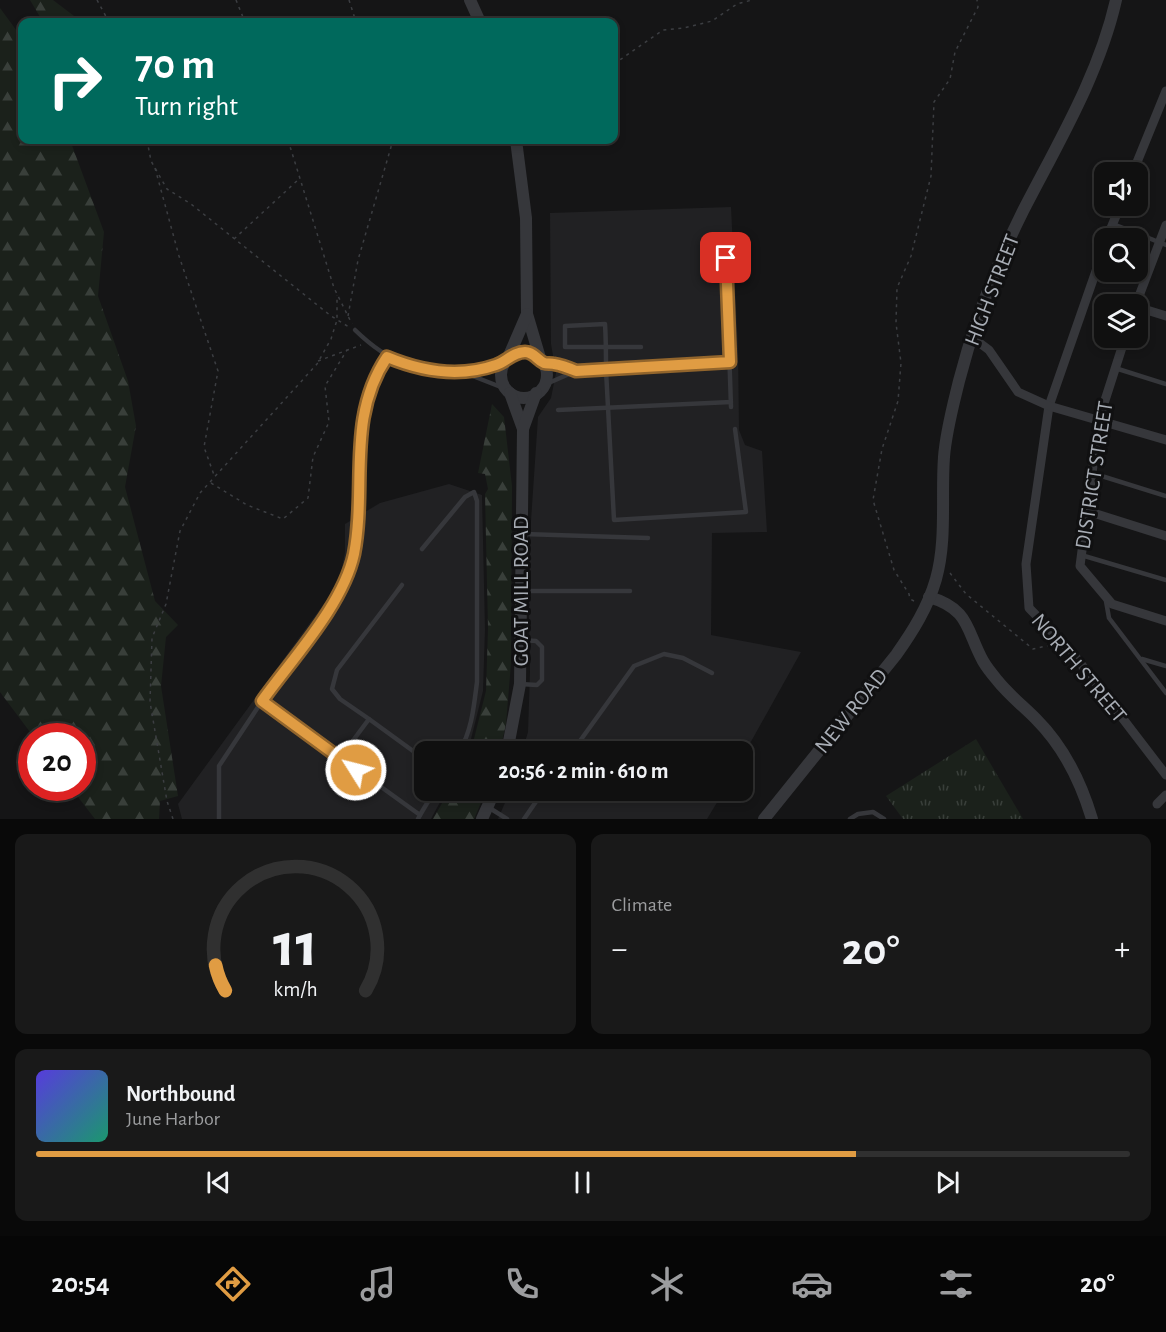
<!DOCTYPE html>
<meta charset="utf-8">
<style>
:root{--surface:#101010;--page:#191919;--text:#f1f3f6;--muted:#9c9d9f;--line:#303030;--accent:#e09c43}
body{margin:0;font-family:"Alegreya Sans",sans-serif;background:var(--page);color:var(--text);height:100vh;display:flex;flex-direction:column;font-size:22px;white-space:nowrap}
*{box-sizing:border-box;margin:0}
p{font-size:20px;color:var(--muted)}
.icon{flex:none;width:33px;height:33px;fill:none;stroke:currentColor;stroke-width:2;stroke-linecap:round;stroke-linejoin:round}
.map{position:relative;height:819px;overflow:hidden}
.sheet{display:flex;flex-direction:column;gap:15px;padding:15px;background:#090909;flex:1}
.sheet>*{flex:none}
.guide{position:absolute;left:18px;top:18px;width:600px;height:126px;border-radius:12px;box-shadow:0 3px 9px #0003,0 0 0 2px var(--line);background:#00695c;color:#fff;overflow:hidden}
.controls{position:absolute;left:1094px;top:162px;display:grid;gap:12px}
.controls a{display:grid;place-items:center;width:54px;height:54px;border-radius:12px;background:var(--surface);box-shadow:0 3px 9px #0003,0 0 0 2px var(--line);font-size:30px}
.speed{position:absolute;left:18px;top:723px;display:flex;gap:12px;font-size:30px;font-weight:700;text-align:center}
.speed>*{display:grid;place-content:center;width:78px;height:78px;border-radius:50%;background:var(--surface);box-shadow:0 3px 9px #0003,0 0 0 2px var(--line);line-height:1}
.speed .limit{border:9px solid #d22;background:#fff;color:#111}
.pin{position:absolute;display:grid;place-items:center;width:51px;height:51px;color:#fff;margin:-26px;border-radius:12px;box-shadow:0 3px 9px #0006}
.me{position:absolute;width:66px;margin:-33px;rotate:306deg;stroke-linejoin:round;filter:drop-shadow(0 0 4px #0008)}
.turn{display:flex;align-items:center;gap:21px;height:126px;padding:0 18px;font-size:27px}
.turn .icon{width:78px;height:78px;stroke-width:2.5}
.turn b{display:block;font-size:42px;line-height:51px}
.big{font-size:45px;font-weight:700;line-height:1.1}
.sheet .tile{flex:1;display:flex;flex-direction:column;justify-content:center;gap:9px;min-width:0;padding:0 21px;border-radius:12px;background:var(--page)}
.sheet .dial{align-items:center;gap:0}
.dial svg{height:156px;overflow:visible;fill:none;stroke:var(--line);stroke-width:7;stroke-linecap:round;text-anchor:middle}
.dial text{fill:var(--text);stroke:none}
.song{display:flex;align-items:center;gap:18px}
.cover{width:72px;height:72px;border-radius:9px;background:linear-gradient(135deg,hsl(250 70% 55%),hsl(160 70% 35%))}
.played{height:6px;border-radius:3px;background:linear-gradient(90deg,var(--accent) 75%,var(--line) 75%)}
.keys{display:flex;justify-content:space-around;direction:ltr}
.heat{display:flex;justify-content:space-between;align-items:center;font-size:33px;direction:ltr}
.sheet .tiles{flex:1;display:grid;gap:15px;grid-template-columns:1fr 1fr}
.tile:last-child{grid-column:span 2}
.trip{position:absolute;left:414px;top:741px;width:339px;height:60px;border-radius:12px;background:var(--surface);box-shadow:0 3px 9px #0003,0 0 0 2px var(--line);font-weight:700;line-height:60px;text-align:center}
.menu{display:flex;height:96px;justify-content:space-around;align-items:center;background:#060606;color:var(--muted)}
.menu .icon{width:42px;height:42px}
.menu .active{color:var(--accent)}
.menu b{font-size:27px;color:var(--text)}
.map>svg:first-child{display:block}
</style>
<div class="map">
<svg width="1166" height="819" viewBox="0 0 1166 819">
<defs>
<pattern id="forest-firs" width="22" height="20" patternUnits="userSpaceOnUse" patternTransform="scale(1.5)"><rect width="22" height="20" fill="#1b211b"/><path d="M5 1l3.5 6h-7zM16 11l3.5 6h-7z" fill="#393f3a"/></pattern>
<pattern id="park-tufts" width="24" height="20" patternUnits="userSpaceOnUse" patternTransform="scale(1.5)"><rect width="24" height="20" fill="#1b211b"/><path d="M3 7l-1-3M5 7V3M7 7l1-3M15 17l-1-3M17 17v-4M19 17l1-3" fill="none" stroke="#393f3a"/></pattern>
</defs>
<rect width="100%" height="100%" fill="#151516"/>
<!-- built -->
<g fill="#212123">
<polygon points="731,207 738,348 739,430 745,445 762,451 767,532 712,533 711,635 801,652 743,756 742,752 522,752 528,732 530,672 528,565 538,417 551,398 556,373 551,344 550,213"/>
<polygon points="449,484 482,495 485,629 483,691 468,751 424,752 424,790 446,791 431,819 182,819 178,804 339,583 345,552 345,524 380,503"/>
<polygon points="510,791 724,791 707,819 498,819"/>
</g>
<!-- forest -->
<g fill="url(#forest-firs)">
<polygon points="30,0 53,0 82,22 43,22"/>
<polygon points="0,8 22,38 22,140 70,140 104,232 98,296 128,381 136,426 125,487 155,601 178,625 166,637 161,686 178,796 160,801 159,819 95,819 71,788 82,788 82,736 33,736 0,692"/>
<polygon points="492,404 504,417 512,486 511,663 506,724 500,751 471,751 486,691 488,628 485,494 488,489 485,474 478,473"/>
<polygon points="449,791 486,791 474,819 433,819"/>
</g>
<!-- park -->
<polygon fill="url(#park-tufts)" points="976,739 1023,819 903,819 886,796"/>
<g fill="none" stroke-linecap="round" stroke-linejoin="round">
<!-- path -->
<g stroke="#3c3e42" stroke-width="1.5" stroke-dasharray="3 4.5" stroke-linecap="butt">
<polyline points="97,0 109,22"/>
<polyline points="236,0 245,22"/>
<polyline points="349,0 356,22"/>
<polyline points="614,64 663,30 684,28 712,21 737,4 752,0"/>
<polyline points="147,140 151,161 167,189 191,204 331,316 349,327"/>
<polyline points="288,140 334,288 352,324"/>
<polyline points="155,168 179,256 218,371 204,447 214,475"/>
<polyline points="234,239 299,179"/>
<polyline points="348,316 358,260 391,147 392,140"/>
<polyline points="318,361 361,345"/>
<polyline points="211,483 247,505 283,519 308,498 313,457 329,422 325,386 347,350"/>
<polyline points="950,573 966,594 1033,649 1050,645"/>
<polyline points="914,601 910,599 909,594 894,570 873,500 882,449 898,401 901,363 896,323 897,288 911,256 931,176 934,102 950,79 955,52 978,7 977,0"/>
<polyline points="173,819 167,801 150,702 152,638 166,604 180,531 200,493 317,364 331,339 337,320 337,295"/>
</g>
<!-- service -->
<g stroke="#36373b" stroke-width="4.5">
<polyline points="1113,224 1166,245"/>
<polyline points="726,258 731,407"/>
<path d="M355,330C391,365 416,371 465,373"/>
<path d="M641,347H565V326L605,324C606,339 606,354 606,370L614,520L746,512L735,429"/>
<path d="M387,357C346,419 367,486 354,554C344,603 292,661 262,701L420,815L418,819"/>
<polyline points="505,362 465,373 506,389"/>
<polyline points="543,363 555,364 576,371 544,385"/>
<polyline points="1115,368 1166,384"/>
<polyline points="576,371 730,362"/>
<polyline points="558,410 731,402"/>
<polyline points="1092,473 1166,496"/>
<polyline points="524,534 648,538"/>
<path d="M422,549L465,497L474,492L477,501V682C474,705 472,731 459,752"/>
<polyline points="1081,555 1166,580"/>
<polyline points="523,591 630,591"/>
<polyline points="1106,601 1109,618 1166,693"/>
<polyline points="1142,659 1166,666"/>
<polyline points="520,684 537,685 542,680 542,647 536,641 521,640"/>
<polyline points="369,719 340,699 332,689 337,670 402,585"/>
<polyline points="572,752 634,666 664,654 683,658 712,673"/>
<polyline points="340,758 369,719 424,759"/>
<polyline points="488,807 507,819"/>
<polyline points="420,815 435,790"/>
<polyline points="219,819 219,766 262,701"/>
<polyline points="524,819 544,790"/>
<polyline points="850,819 858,814 873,812 884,819"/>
</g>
<!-- minor -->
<g stroke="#36373b" stroke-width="9">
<polyline points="1133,172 1166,91"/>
<polyline points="1107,238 1120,206"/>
<polyline points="1104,248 1049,406 1026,564 1029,608 1071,651 1166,775"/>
<polyline points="1136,304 1166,225"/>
<polyline points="1137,307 1166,316"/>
<polyline points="1125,338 1099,419 1080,566 1112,604 1166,621"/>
<polyline points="971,340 981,344 989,350 1018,392 1049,406 1166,440"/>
<polyline points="1087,511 1166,536"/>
<polyline points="1157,804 1166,795"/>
</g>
<!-- tertiary -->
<g stroke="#36373b" stroke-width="12">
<polyline points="470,0 480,22"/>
<polyline points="516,140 526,218 527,314 540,358"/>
<circle cx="524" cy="375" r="23"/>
<polyline points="508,358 527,314"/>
<polyline points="510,393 523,429"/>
<path d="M929,597C970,609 966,630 983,661C987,668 992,674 997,680C1008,694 1023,706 1036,719C1064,747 1081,782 1092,819"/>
<polyline points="507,752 520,684 523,429 536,393"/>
<polyline points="482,819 495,790"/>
<path d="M764,819L896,655C913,631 928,607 936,579C947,540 941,497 944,457C946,431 953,406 959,381C974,323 996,265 1023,211C1058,143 1099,75 1116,0"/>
</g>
</g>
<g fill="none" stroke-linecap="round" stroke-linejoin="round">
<defs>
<path id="route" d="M356,770L262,701C292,659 343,605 354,554C367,487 346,418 387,357C423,372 459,378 496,365C506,362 513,352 525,352C534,352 537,360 544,363C547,364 551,363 554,364C561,365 569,368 576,371L730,362L726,258"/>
</defs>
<!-- route casing -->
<use href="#route" stroke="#92652c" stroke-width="15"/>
<!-- route -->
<use href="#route" stroke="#e09c43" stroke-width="10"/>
</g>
<g text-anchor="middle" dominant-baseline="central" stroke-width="6" stroke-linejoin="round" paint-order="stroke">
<!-- street labels -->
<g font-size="22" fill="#a8adb5" stroke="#101011">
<text transform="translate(992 290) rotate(-69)">HIGH STREET</text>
<text transform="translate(1094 475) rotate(-81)">DISTRICT STREET</text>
<text transform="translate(521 591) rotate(-90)">GOAT MILL ROAD</text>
<text transform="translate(1079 668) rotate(50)">NORTH STREET</text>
<text transform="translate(851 711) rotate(-51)">NEW ROAD</text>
</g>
</g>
</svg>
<div class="controls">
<a><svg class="icon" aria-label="sound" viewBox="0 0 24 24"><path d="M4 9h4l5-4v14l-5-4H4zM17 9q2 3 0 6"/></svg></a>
<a><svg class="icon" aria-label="search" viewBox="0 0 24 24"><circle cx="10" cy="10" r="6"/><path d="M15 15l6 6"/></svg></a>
<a><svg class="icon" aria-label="layers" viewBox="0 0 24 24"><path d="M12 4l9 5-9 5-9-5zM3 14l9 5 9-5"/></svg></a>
</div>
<div class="speed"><div class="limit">20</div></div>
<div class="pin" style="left:726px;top:258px;background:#d93025"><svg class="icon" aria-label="arrive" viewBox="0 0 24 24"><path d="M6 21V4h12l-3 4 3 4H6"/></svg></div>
<svg class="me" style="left:356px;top:770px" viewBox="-20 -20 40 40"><circle r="17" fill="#e09c43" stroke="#fff" stroke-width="3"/><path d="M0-11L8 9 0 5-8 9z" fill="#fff"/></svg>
<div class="trip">20:56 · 2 min · 610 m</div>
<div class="guide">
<div class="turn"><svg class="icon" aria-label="right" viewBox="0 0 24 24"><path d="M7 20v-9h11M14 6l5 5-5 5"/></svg><div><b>70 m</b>Turn right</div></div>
</div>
</div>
<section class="sheet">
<div class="tiles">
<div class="tile dial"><svg viewBox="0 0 100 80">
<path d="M14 69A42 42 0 1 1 86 69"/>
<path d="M14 69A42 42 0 0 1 9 56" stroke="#e09c43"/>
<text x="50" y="56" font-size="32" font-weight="700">11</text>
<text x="50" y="72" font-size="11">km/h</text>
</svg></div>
<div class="tile"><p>Climate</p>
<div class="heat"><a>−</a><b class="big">20°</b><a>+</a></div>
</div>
<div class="tile">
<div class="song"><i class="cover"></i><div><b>Northbound</b><p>June Harbor</p></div></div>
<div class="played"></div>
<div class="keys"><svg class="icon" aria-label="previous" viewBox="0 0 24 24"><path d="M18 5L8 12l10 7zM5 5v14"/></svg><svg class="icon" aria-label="pause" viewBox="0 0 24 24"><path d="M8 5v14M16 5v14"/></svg><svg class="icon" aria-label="next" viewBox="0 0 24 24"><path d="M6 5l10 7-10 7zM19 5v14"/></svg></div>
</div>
</div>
</section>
<nav class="menu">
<b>20:54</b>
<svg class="icon active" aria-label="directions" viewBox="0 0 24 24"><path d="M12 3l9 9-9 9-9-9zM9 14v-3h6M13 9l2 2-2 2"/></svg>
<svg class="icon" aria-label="music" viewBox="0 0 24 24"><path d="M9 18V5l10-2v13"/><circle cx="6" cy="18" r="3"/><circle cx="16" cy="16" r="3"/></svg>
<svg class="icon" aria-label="phone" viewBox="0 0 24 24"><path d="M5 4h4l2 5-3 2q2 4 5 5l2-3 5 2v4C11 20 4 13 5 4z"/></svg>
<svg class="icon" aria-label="climate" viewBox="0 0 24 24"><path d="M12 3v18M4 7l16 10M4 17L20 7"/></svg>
<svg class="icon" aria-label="car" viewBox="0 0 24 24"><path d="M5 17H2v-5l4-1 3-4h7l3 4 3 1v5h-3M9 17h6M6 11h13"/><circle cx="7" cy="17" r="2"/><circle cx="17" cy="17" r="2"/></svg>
<svg class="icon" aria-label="filters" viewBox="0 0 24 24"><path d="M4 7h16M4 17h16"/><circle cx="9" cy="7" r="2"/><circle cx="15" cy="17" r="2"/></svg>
<b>20°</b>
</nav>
